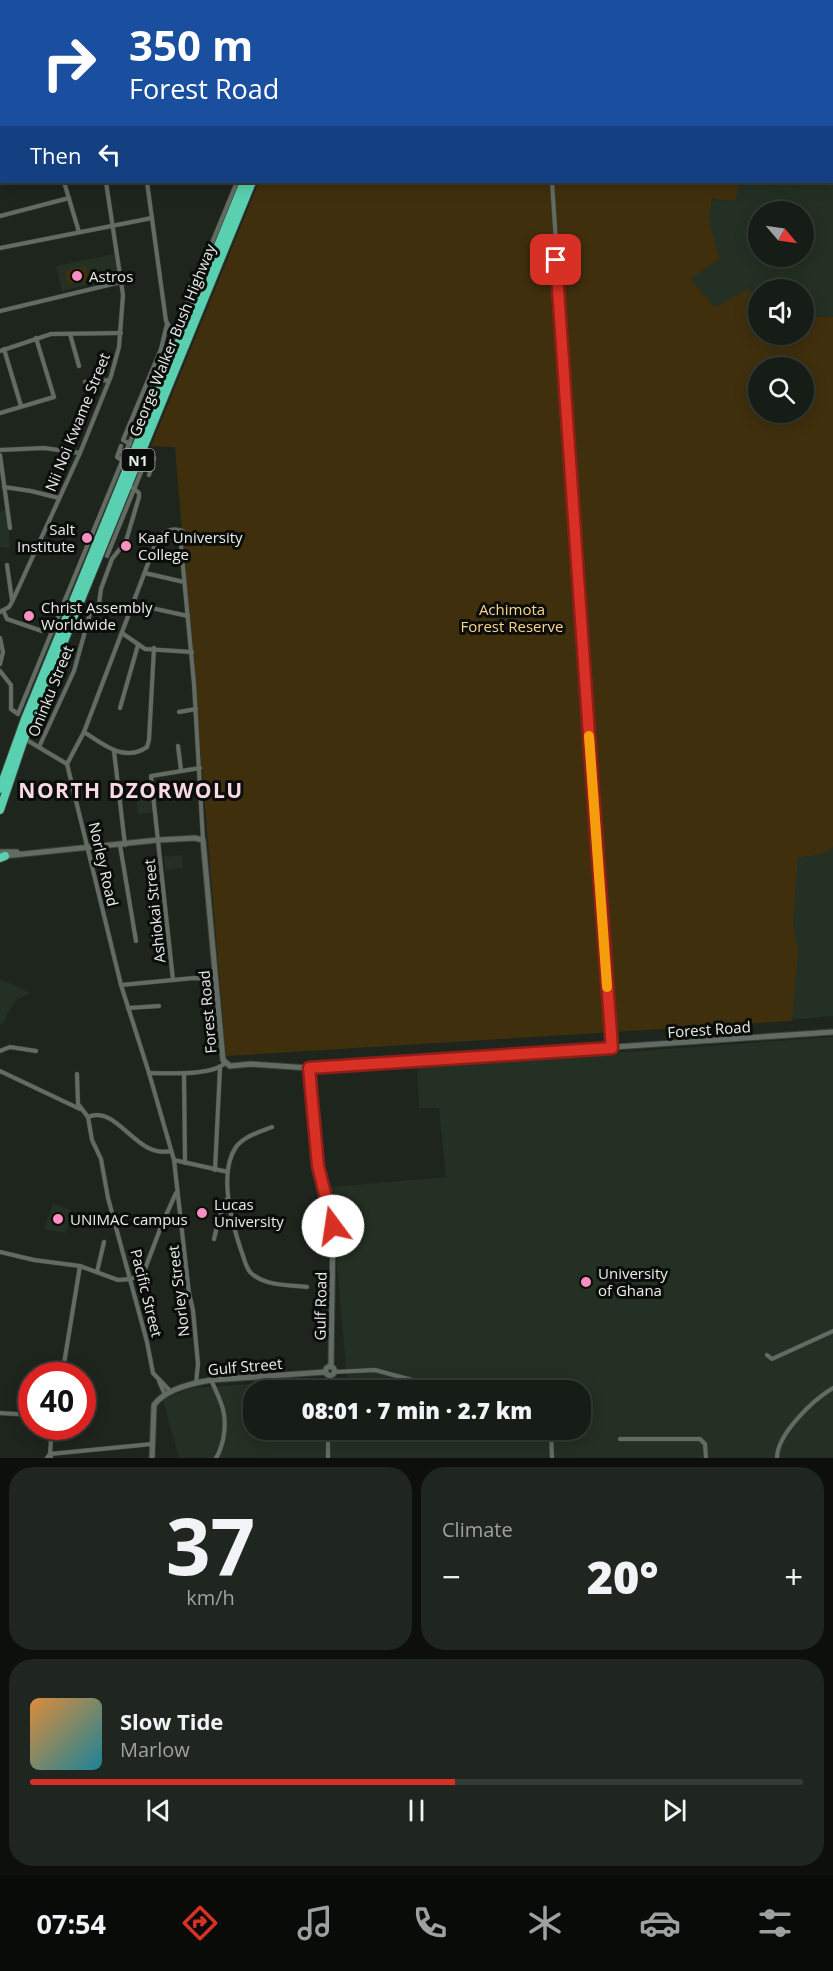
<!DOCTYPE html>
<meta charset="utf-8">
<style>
:root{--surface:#161c16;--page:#1f251f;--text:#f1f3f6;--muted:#9ea1a1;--line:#353a35;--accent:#d93025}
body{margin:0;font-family:"Open Sans",sans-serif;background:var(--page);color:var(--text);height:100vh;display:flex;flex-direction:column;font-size:22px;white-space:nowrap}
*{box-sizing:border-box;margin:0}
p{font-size:20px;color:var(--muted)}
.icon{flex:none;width:33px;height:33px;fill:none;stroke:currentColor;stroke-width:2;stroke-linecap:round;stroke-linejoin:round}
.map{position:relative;height:1458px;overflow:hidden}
.sheet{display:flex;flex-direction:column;gap:9px;padding:9px;background:#0c0f0c;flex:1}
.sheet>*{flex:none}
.hud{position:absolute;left:0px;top:0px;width:834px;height:183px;box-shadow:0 3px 15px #0003,0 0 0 2px var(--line);background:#1a4fa0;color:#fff;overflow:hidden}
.needle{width:39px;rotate:119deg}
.buttons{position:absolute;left:748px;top:201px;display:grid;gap:12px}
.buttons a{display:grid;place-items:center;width:66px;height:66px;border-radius:50%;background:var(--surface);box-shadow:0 3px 15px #0003,0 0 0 2px var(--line);font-size:30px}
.speed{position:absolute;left:18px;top:1362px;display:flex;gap:12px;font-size:30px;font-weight:700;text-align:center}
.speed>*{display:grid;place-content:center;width:78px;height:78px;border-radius:50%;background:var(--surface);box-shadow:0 3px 15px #0003,0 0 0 2px var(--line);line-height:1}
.speed .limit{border:9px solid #d22;background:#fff;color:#111}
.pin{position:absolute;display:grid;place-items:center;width:51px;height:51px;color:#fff;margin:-26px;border-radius:12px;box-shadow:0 3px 9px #0006}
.me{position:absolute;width:66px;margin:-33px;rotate:346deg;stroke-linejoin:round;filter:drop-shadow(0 0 4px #0008)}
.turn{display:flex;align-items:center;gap:21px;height:126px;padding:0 30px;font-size:27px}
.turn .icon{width:78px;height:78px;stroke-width:2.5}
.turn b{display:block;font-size:42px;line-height:51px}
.then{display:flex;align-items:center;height:57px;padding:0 30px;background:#0003;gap:12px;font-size:22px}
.big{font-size:45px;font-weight:800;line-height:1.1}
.sheet .card{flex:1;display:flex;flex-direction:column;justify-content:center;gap:9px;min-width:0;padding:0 21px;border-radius:24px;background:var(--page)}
.sheet .dial{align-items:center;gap:0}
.dial b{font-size:78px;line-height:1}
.song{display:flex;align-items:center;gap:18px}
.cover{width:72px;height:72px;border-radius:9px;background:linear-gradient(135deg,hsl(30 70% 55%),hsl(190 70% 35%))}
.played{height:6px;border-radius:3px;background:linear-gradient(90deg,var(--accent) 55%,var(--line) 55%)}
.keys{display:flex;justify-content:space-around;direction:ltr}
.heat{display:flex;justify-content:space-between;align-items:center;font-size:33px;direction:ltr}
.sheet .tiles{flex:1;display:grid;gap:9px;grid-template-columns:1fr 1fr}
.card:last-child{grid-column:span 2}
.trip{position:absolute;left:243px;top:1380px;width:348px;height:60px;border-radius:24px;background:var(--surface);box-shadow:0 3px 15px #0003,0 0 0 2px var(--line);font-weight:800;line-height:60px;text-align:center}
.dock{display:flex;height:96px;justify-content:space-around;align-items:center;background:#090b09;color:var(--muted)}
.dock .icon{width:42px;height:42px}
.dock .on{color:var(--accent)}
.dock b{font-size:27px;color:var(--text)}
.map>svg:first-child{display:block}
</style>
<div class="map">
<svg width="833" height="1458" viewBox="0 0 833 1458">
<rect width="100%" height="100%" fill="#1e251d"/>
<!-- built -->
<g fill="#243023" fill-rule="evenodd">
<path d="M804,0H833V394L804,368H759L660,290L723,182H832V2ZM759,212H804V256H759ZM759,290H804V334H759Z"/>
<polygon points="114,254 118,277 62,291 56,266"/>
<polygon points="5,510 9,532 10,548 0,547 0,512"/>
<polygon points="833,767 833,1016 731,1025"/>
<polygon points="151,797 152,813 138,814 136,799"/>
<polygon points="182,855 183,868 165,870 164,857"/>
<polygon points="0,979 31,993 16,1000 7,1015 3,1024 0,1023"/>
<path d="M833,1037V1458H179L163,1400L192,1388L347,1378L330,1187L446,1177L439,1108H419L417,1067ZM254,1390H580V1430H254Z"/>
<polygon points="53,1203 71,1210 66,1233 44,1229"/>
</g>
<!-- green -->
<g fill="#3f2f0d" fill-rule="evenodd">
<polygon points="343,0 802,0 804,1 343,2"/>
<path d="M259,182H739L736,201L712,198L709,218L719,259L690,279L715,307L748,289L759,299V334H804V317H833V847L825,853L798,858L793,923L798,953L792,1021L226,1056L175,447L151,446ZM759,368H804V412H759Z"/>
<polygon points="86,266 89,280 68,285 65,271"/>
</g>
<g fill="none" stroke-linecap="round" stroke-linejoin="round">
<defs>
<g id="street">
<polyline points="5,0 5,2"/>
<polyline points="121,0 121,2"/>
<polyline points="153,0 153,2"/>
<polyline points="540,0 540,2"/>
<polyline points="186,2 186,0"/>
<polyline points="240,2 241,0"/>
<polyline points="302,2 302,0"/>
<polyline points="0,48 2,48"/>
<polyline points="0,101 2,100"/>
<polyline points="0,136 2,136"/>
<polyline points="0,177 2,177"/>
<polyline points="64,182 79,232"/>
<polyline points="147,182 166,321 169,326 176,330"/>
<polyline points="552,182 592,782 612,1048"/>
<polyline points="0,216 69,198"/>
<polyline points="0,248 152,218"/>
<polyline points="0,311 121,282"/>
<polyline points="70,334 79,366"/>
<polyline points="4,349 21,406"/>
<polyline points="0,351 51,334 121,333"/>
<polyline points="85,382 109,380"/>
<polyline points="0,413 54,397 36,338"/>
<polyline points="130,444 123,440 161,349 167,324"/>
<polyline points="121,446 117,457 123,461"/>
<polyline points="0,450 44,448 80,453"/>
<polyline points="0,455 10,528"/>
<polyline points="4,487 31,491 59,498"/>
<polyline points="107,556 148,455 154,458 149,475"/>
<polyline points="7,565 12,600"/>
<polyline points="145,573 184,582"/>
<polyline points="133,604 188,616"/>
<polyline points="3,610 7,619 42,631"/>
<polyline points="0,612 9,607 12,602 80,453 111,376 119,347 123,295 106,182"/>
<polyline points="122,633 145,649 192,652"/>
<polyline points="0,638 3,652 0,664"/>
<polyline points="0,671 11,685 11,709 18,714 237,182"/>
<polyline points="120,708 138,645"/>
<polyline points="179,712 196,709"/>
<path d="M84,732C103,744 124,763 147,747L149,740L154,648"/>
<polyline points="25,739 67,764"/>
<polyline points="178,746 181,770"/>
<polyline points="39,747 74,671 91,610 99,604 101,589 112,559 126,541 139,497 139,493 133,488"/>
<polyline points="114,751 125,845"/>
<polyline points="120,845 136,941"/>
<polyline points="173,980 151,776 200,768"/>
<polyline points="121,985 194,978 216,979"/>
<polyline points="128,1008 159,1006"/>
<polyline points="0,1051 10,1047 36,1051"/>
<polyline points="0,1071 80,1109"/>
<path d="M149,1073C168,1073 212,1076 225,1063"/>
<polyline points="184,1073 185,1163"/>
<polyline points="77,1074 78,1104 88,1117 92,1140 101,1159 108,1198 147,1342 153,1373 171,1392"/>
<path d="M88,1117C118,1104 135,1159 171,1151"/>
<path d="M272,1127C260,1132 244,1136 236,1147C218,1173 232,1223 241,1250C244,1257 245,1266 250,1272C263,1286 290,1285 307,1287"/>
<polyline points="174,1160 228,1172"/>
<polyline points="215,1170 220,1068"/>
<polyline points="214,1239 219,1218 227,1199"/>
<polyline points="0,1252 34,1260 80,1266 118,1280 131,1279 140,1275 145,1269 162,1224 176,1193"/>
<polyline points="97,1272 104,1242"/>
<polyline points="767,1355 772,1359 833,1331"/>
<polyline points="334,1372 375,1370 423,1383 433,1390"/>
<polyline points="62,1376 80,1266"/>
<path d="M211,1380C222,1403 228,1415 223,1440C221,1447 220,1452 216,1458"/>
<polyline points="159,1381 165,1395"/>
<path d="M196,1383L198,1364L193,1310L189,1293L174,1160L149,1073L121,985L67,764L84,732L157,540C163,531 173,527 183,531L180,535L194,684L203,840"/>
<polyline points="329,1390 330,1376"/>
<polyline points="0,1413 32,1415"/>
<polyline points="551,1430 552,1458"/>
<polyline points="620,1439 700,1439 705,1444 706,1458"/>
<polyline points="47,1458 50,1454 52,1426"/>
<polyline points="51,1458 50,1454 152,1444"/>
<polyline points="328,1458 328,1430"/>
<path d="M777,1458C777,1434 813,1400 833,1388"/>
</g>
<g id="secondary">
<polyline points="0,852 17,852"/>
<polyline points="4,856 158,840 195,838 203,840 223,1060 230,1066 251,1064 309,1068 833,1032"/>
<polyline points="309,1068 318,1166 333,1226 331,1367"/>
<circle cx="330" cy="1371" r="4.5"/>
<path d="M152,1458L154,1405C165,1389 193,1383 211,1380L326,1372"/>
</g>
<g id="highway">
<polyline points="308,2 309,0"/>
<polyline points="317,2 318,0"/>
<polyline points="325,2 326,0"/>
<polyline points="333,2 334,0"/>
<polyline points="0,789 25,719 244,182"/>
<polyline points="0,810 24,739 252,182"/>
<polyline points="0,858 5,856"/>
</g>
</defs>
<!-- street casing -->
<use href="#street" stroke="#3a3f39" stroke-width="5"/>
<!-- secondary casing -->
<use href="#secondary" stroke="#3a3f39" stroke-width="7"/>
<!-- highway casing -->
<use href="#highway" stroke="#3a3f39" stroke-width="10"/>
<!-- street -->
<use href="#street" stroke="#636c62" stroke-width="4"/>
<!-- secondary -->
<use href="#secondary" stroke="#636c62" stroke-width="5"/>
<!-- highway -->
<use href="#highway" stroke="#59d1b0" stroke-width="8"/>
</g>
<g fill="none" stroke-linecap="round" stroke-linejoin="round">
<defs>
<polyline id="route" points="333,1226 318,1166 309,1068 612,1048 592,778 556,260"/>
</defs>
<!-- route casing -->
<use href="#route" stroke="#8d1f18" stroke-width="15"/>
<!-- route -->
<use href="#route" stroke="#d93025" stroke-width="10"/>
<!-- slow -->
<polyline stroke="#f59e0b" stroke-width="10" points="589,736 607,987"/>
</g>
<!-- markers -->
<g fill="#fd8ec1" stroke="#0a0d09" stroke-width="2">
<circle cx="77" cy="276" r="6"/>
<circle cx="87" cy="538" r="6"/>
<circle cx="126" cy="546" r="6"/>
<circle cx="29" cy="616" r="6"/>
<circle cx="202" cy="1213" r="6"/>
<circle cx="58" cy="1219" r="6"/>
<circle cx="586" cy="1282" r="6"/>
</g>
<g text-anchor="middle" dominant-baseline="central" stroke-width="6" stroke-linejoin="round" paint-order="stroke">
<!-- shield labels -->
<rect fill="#0a0d09" stroke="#a6aaa6" stroke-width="1.5" x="121.5" y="449" width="33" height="22" rx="4.5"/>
<g font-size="14" font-weight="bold" fill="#e9eee9">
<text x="138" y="460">N1</text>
</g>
<!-- poi labels -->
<g font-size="15" fill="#e9eee9" stroke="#0a0d09" text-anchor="start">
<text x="89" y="276">Astros</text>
<text x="75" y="529" text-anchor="end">Salt<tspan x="75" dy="17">Institute</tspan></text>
<text x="138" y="537">Kaaf University<tspan x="138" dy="17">College</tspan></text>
<text x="41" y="607">Christ Assembly<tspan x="41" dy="17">Worldwide</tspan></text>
<text x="214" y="1204">Lucas<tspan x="214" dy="17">University</tspan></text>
<text x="70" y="1219">UNIMAC campus</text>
<text x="598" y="1273">University<tspan x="598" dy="17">of Ghana</tspan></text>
</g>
<!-- street labels -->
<g font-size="15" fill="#e9eee9" stroke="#0a0d09">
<text transform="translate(172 340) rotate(-68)">George Walker Bush Highway</text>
<text transform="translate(77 422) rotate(-68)">Nii Noi Kwame Street</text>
<text transform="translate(50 691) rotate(-68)">Oninku Street</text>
<text transform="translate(104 864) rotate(77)">Norley Road</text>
<text transform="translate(154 911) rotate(-96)">Ashiokai Street</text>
<text transform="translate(207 1012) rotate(-95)">Forest Road</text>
<text transform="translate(709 1029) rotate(-4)">Forest Road</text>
<text transform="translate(178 1291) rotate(-97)">Norley Street</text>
<text transform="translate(147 1293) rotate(76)">Pacific Street</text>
<text transform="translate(320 1306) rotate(-89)">Gulf Road</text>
<text transform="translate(245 1366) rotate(-5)">Gulf Street</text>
</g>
<!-- park labels -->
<g font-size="15" fill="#fcd48c" stroke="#0a0d09">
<text x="512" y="609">Achimota<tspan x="512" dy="17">Forest Reserve</tspan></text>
</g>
<!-- district labels -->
<g font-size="21" font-weight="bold" letter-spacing="1.5" fill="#fad9e6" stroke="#0a0d09">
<text x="131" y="790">NORTH DZORWOLU</text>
</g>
</g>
</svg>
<div class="buttons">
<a><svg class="needle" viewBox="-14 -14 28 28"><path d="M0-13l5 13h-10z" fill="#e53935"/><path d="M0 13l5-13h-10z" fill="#9ea1a1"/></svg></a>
<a><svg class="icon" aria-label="sound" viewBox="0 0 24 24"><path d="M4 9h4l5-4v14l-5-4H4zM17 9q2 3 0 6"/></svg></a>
<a><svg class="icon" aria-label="search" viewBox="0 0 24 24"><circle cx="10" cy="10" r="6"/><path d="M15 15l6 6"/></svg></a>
</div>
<div class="speed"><div class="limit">40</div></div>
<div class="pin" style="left:556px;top:260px;background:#d93025"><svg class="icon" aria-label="arrive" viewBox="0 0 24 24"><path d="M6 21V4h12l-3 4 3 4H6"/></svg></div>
<svg class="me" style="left:333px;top:1226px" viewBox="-20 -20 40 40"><circle r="19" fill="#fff"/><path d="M0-13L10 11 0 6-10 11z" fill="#d93025"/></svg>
<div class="trip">08:01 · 7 min · 2.7 km</div>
<div class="hud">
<div class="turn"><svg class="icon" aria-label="right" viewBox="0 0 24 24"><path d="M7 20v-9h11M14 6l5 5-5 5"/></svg><div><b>350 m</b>Forest Road</div></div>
<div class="then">Then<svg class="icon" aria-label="left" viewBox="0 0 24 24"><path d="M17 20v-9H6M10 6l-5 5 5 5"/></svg></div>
</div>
</div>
<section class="sheet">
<div class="tiles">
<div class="card dial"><b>37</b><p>km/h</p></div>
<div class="card"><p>Climate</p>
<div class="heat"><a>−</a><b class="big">20°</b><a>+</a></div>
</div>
<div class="card">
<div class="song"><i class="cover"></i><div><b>Slow Tide</b><p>Marlow</p></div></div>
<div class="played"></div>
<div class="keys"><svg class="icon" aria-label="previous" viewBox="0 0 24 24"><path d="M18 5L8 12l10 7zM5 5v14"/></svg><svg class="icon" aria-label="pause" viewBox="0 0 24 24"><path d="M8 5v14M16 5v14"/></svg><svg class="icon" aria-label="next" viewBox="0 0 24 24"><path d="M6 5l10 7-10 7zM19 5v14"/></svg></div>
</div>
</div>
</section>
<nav class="dock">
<b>07:54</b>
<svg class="icon on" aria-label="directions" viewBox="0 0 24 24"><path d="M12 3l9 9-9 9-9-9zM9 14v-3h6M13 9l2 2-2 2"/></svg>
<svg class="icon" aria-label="music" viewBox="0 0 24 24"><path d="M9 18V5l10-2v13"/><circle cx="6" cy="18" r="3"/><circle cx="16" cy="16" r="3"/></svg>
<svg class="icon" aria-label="phone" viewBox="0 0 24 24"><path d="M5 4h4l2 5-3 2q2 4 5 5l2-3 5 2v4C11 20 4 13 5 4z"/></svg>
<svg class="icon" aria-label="climate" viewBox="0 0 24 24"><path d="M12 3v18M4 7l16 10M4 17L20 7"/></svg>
<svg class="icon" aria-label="car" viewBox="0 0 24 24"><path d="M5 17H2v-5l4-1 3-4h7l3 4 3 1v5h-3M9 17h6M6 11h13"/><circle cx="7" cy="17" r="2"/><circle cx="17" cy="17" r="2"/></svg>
<svg class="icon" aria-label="filters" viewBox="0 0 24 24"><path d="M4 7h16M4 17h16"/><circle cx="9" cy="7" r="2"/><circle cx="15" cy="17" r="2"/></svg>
</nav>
